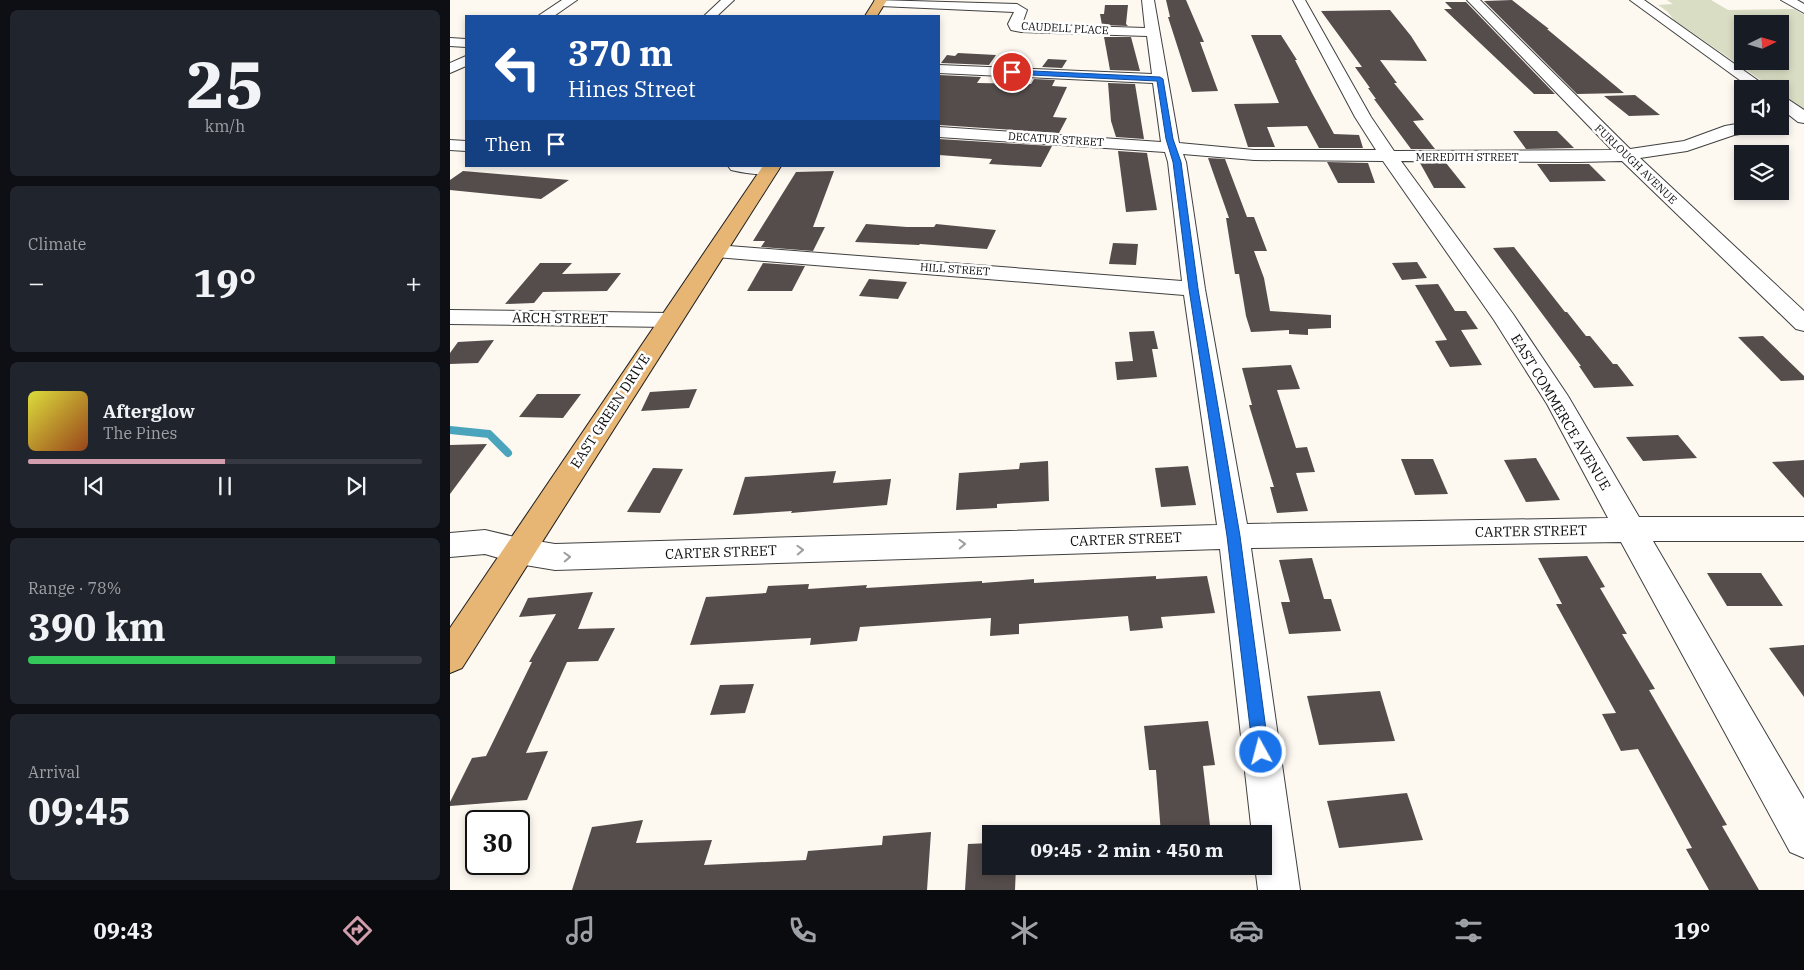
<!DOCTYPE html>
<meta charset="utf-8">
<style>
:root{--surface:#171b24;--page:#20242c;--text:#f1f3f6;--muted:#9ea1a6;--line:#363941;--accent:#d29ead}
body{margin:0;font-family:"IBM Plex Serif",serif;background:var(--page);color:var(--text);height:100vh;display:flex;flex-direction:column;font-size:19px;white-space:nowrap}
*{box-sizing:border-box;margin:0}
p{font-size:16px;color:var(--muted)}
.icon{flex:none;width:28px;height:28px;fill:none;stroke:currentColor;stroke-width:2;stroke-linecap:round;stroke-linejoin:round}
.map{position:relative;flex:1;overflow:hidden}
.panel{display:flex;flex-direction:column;gap:10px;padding:10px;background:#0d0f14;width:450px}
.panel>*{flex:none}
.hud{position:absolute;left:15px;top:15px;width:475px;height:152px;border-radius:0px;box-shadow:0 2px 8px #0003;background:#1a4fa0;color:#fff;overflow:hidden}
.needle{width:32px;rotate:85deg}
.tools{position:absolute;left:1284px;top:15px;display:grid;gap:10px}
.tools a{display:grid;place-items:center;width:55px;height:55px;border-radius:0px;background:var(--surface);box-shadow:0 2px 8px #0003;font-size:25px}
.speed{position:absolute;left:15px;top:810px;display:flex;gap:10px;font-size:25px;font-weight:700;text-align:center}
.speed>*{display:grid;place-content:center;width:65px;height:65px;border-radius:50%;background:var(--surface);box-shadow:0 2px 8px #0003;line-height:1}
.speed .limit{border:2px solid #111;border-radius:8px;background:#fff;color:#111}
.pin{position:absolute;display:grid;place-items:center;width:42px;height:42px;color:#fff;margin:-21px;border:2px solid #fff;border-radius:50%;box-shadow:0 1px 5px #0007}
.me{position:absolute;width:55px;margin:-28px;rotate:353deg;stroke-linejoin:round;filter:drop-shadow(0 0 4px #0008)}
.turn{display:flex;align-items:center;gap:18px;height:105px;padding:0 20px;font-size:22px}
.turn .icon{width:65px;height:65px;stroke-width:2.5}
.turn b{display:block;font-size:35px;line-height:42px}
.then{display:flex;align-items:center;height:48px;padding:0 20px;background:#0003;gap:10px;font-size:19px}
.big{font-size:38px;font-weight:800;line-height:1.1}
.panel .tile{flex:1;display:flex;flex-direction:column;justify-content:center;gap:8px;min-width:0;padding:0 18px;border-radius:8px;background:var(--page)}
.panel .dial{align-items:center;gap:0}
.dial b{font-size:65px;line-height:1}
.song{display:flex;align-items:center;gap:15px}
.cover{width:60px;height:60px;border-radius:8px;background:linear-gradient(135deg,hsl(60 70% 55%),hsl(20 70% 35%))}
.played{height:5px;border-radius:2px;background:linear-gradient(90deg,var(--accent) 50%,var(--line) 50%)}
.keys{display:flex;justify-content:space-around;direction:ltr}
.heat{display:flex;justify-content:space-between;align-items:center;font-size:28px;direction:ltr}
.charge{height:8px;border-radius:4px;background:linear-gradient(90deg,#34c759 78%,var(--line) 0)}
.trip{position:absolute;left:532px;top:825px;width:290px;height:50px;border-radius:0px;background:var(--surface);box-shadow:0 2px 8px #0003;font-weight:800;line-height:50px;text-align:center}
.tab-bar{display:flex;height:80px;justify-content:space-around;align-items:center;background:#090b0e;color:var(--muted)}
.tab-bar .icon{width:35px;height:35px}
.tab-bar .current{color:var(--accent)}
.tab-bar b{font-size:22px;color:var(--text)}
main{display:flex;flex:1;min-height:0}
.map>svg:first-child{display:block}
</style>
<main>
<section class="panel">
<div class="tile dial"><b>25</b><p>km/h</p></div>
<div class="tile"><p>Climate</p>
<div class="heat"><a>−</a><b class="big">19°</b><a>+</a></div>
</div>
<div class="tile">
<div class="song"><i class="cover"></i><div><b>Afterglow</b><p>The Pines</p></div></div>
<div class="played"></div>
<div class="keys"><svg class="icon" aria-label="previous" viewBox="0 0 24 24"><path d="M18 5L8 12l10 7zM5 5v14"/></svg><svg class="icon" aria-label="pause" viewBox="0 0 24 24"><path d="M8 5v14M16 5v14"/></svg><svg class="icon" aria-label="next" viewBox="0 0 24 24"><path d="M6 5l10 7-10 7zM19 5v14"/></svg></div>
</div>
<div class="tile"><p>Range · 78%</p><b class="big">390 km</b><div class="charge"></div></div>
<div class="tile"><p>Arrival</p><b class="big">09:45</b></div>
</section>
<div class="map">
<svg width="1354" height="890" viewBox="0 0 1354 890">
<rect width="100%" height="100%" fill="#fdf8f0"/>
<!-- cemetery -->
<path fill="#d9ddc3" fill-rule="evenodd" d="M1217,0H1261L1278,10L1344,9L1354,15V110L1330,93V89H1324L1224,20L1217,11L1208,5L1223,4ZM1292,24H1330V61H1292Z"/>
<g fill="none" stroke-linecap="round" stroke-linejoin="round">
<!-- stream -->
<polyline stroke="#4aa5bc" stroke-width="8" points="0,430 39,434 58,453"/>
</g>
<!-- building -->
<g fill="#554d4b">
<polygon points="716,0 736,0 754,42 750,42 768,91 742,92 718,17 720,17"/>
<polygon points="1062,0 1099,29 1097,29 1174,93 1127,94 1034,1"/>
<polygon points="995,2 1016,2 1105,94 1084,94 994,9 1002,9"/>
<polygon points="655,5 678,5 676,24 678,26 652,25 650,14 654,14"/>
<polygon points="940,10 961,36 977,61 930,60 947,83 944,83 974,120 963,121 985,149 961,149 924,99 926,99 918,88 920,88 905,67 912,67 871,11"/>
<polygon points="801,35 831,35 847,60 845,60 863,95 884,134 909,135 913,148 869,148 857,126 817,127 825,147 798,147 784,104 829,103"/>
<polygon points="654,37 681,37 690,71 660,70"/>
<polygon points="508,53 546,55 539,65 491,63 497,55 505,56"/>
<polygon points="598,59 617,60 612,68 592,67"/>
<polygon points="489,75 531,77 527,83 581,84 584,79 605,80 602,86 617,87 603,117 617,118 609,133 489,125"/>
<polygon points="658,83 685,84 694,139 666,137 661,121"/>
<polygon points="1185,95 1210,115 1179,116 1154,96"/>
<polygon points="1063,131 1107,131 1124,148 1076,149"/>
<polygon points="489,139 602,146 591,167 539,164 542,159 489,155"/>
<polygon points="668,151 697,153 707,210 676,212"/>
<polygon points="758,158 775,159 797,217 804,217 817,251 804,251 814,278 820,311 881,315 881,328 858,329 858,335 839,334 839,330 801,332 796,316 789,274 785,274 776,218 779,218"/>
<polygon points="877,162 918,163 925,183 888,183"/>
<polygon points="970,163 996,163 1016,188 984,188"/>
<polygon points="1087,164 1139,164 1156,181 1100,182"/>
<polygon points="13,171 119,180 91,199 0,190 0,180"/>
<polygon points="384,171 363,227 375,227 363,251 311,247 315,241 303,241 346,172"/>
<polygon points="416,224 457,227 484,227 486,224 546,230 537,249 470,244 469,245 405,242"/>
<polygon points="663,243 688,244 686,265 659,264"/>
<polygon points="1064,247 1115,312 1117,312 1136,336 1140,336 1163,364 1167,364 1184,386 1144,388 1129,366 1131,366 1043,248"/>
<polygon points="967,262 977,278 952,280 942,263"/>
<polygon points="90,263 122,263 112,274 171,273 157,291 93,292 84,303 55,304"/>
<polygon points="313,263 355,266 342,291 297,291"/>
<polygon points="419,279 457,282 448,299 409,296"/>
<polygon points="988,284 1005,311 1016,311 1028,329 1011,330 1032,365 1000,367 985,341 997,340 965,285"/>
<polygon points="704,331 708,349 702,349 707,377 667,380 665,362 683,361 679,332"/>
<polygon points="1313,336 1354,376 1354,380 1331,381 1288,337"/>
<polygon points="44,340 28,363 0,364 0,353 8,342"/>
<polygon points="841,365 850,389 827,390 846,448 857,447 865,472 846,473 858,511 827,513 820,487 824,487 799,405 802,405 792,368"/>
<polygon points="247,389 239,408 191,411 200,392"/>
<polygon points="87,394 131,394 113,418 69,417"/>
<polygon points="1228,435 1247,458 1193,461 1176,437"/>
<polygon points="37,444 0,494 0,445"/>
<polygon points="1086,458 1110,500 1076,502 1054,460"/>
<polygon points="951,459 983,459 998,494 965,495"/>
<polygon points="1354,460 1354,498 1322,462"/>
<polygon points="598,461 599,501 547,504 547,508 506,510 509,473 569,469 570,463"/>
<polygon points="738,466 746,505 711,507 705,468"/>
<polygon points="203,468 233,469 210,513 177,512"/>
<polygon points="386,471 383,483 441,479 437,505 341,513 342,511 283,515 295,477"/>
<polygon points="1137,556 1155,587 1150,588 1177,634 1172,634 1205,689 1199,690 1277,825 1272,826 1309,890 1259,890 1236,849 1242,848 1188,749 1171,751 1152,714 1166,713 1106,604 1112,604 1088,558"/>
<polygon points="862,558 874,599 881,599 891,631 839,634 831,602 840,602 829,560"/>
<polygon points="1257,573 1311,573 1333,606 1277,606"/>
<polygon points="706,576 706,579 757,576 765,613 711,617 713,628 680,631 678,616 569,624 569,634 540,636 541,618 410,627 407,641 360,645 361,638 240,645 256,597 316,593 318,586 359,584 358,589 417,585 416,588 532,581 532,583 584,579 584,583"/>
<polygon points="143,592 128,629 165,628 148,661 117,662 76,753 98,751 77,800 0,806 0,802 22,758 36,756 82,662 79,662 106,614 69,617 78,598"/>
<polygon points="1354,645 1354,697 1319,648"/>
<polygon points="304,684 295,713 260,715 270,685"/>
<polygon points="930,691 945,741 869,745 857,696"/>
<polygon points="758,721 765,765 753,766 761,834 711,834 706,770 699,770 694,726"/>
<polygon points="957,793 973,840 889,848 877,801"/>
<polygon points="193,820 186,843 262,840 254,865 356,860 358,851 432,845 433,836 481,832 477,890 122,890 142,827"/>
<polygon points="541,843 541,866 566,866 565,890 515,890 518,844"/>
</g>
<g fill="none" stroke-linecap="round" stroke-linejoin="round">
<defs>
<g id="minor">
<polygon points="112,0 127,0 104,16 88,16"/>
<polygon points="271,0 284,0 267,16 254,16"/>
<path d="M425,0L567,4L577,10L572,24L695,28L692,0H704L729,143L804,150H926L905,117L843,0H855L921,117L944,151L1162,150L1017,0H1030L1180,149L1234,141L1275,126L1292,123V126H1316L1314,130L1284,135L1237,151L1190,158L1354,311V331L1346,329L1172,161L1128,162L951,161L1063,314L1118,396L1189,517H1354V541H1203L1354,799V858L1340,852L1171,542L801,548L850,890H808L805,866H814V834H802L770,549L105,570L69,564L35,554L0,557V533L35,530L69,538L105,544L767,525L734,295L266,257L259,255L256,251L259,247L266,245L732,281L718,162L715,152L489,137V127L711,142L703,83L489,73V65L702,74L697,36L571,32L561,30L558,24L564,12L430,6L426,5L424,2ZM733,154L804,160L933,161L1044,320L1097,404L1158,518L797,524L755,289L736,162Z"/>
<polygon points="1180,0 1194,0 1320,89 1302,89"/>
<polygon points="1331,0 1347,0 1354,4 1354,13"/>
<polygon points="0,38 16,39 16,47 0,46"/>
<polygon points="16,56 16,66 0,73 0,63"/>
<polygon points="1330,96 1336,98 1354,110 1354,123 1348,122 1330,108"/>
<polygon points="0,140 16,141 16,151 0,150"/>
<path d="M278,166H327L329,169L326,173C313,176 294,173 281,170Z"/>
<polygon points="0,310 220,313 228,315 232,320 228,325 220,327 0,324"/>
</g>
<g id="major">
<polygon points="425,0 437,0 427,16 415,16"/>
<polygon points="313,166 331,166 12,668 0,673 0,628"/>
</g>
</defs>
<!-- minor casing -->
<use href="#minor" stroke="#404040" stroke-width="2"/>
<!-- major casing -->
<use href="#major" stroke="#1e1e1e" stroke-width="2"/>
<!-- minor -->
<use href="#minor" fill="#fff" fill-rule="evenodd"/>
<!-- major -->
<use href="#major" fill="#e7b675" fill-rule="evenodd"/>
</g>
<!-- one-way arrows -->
<defs><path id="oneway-chevron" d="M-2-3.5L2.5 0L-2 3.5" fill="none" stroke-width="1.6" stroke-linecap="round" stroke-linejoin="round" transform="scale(1.25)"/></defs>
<g stroke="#9e9e9e">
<use href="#oneway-chevron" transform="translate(512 544) rotate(-2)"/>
<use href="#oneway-chevron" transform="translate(350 550) rotate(-2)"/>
<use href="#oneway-chevron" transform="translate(117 557) rotate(-2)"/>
</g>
<!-- route -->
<polygon fill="#1a73e8" stroke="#114b97" points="562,70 710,77 713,79 723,139 731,162 748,289 790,536 819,752 817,758 811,760 806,758 803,752 777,536 739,289 723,162 716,139 707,81 560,74"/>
<g text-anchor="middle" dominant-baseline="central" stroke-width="5" stroke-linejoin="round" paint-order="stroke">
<!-- far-street labels -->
<g font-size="11" fill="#0d0d0d" stroke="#fff">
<text transform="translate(615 28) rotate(3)">CAUDELL PLACE</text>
<text transform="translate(606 139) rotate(4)">DECATUR STREET</text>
<text x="1017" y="157">MEREDITH STREET</text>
<text transform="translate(1186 164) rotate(44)">FURLOUGH AVENUE</text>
<text transform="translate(505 269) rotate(4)">HILL STREET</text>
</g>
<!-- street labels -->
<g font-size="14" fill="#0d0d0d" stroke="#fff">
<text transform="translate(110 318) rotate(1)">ARCH STREET</text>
<text transform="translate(160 411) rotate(-57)">EAST GREEN DRIVE</text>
<text transform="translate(1111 412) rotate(59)">EAST COMMERCE AVENUE</text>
<text transform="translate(1081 531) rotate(-1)">CARTER STREET</text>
<text transform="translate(676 539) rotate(-2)">CARTER STREET</text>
<text transform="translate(271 552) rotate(-2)">CARTER STREET</text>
</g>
</g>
</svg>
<div class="tools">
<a><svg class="needle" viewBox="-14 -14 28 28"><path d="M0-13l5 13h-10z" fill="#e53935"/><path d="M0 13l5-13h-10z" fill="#9ea1a6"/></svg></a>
<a><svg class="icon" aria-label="sound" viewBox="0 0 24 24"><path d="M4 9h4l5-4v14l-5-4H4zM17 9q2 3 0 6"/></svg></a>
<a><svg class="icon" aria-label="layers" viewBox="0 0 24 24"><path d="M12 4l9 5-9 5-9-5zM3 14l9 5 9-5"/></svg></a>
</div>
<div class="speed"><div class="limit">30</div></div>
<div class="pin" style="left:562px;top:72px;background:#d93025"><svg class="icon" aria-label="arrive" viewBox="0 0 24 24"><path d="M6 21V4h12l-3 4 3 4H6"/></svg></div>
<svg class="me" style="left:811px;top:752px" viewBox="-20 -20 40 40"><circle r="17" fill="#1a73e8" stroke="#fff" stroke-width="3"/><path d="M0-11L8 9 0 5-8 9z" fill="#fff"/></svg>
<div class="trip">09:45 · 2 min · 450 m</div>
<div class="hud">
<div class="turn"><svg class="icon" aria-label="left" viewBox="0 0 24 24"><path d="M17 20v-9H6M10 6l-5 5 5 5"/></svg><div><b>370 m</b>Hines Street</div></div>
<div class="then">Then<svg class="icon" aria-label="arrive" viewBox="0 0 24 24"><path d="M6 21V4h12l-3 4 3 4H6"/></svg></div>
</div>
</div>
</main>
<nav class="tab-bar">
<b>09:43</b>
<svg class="icon current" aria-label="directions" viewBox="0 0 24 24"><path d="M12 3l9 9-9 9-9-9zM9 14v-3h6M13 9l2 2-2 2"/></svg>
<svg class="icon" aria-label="music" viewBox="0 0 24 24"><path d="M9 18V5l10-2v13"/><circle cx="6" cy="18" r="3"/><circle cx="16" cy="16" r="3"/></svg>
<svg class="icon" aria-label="phone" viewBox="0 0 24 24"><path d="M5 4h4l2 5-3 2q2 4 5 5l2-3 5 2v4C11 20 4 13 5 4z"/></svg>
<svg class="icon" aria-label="climate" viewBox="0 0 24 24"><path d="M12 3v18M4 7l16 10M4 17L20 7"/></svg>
<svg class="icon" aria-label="car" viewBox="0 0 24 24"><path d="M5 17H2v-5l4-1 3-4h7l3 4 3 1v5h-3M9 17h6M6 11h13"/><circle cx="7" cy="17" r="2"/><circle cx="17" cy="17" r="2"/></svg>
<svg class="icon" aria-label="filters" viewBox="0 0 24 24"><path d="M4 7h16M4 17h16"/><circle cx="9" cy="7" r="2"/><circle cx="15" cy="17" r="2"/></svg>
<b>19°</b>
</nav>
